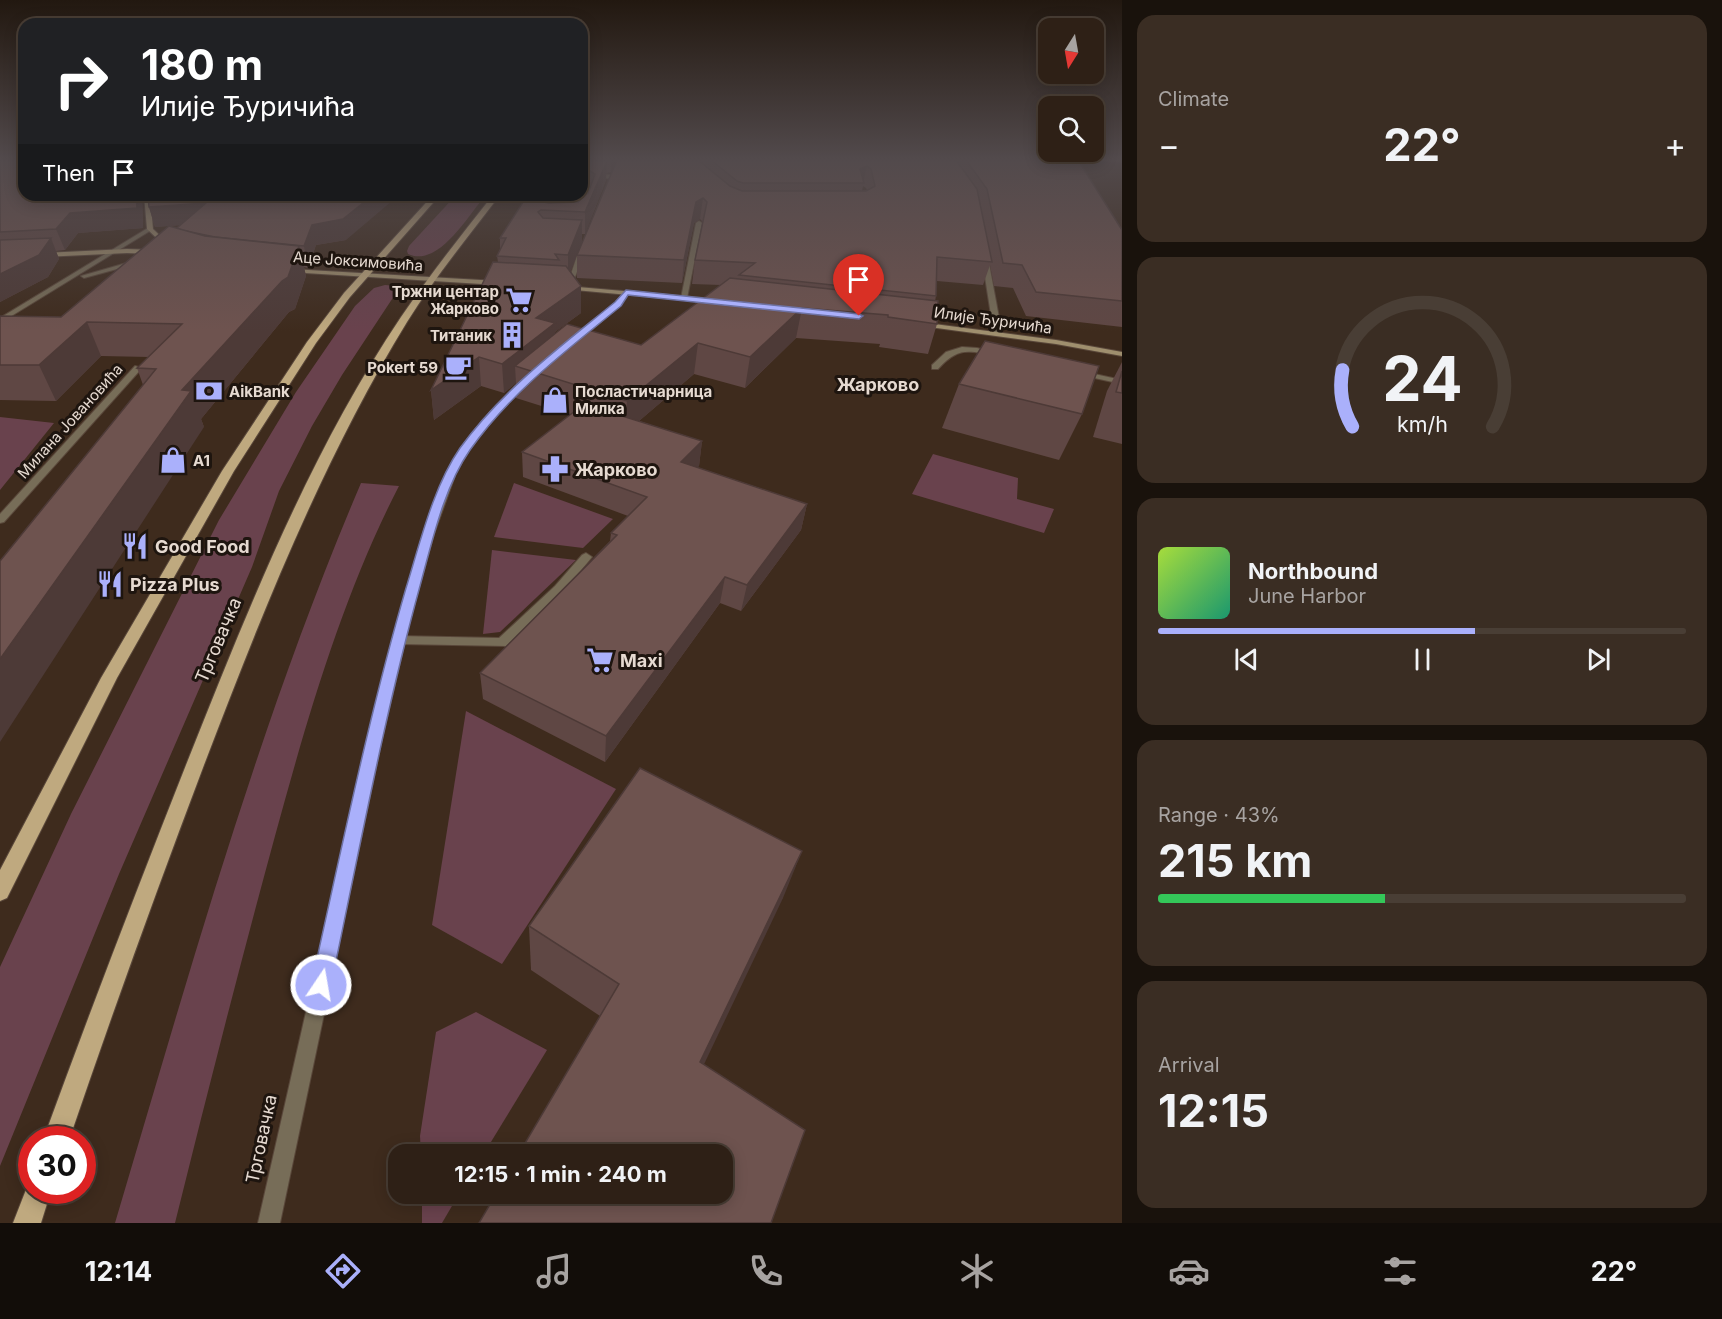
<!DOCTYPE html>
<meta charset="utf-8">
<style>
:root{--surface:#2e2016;--page:#3a2d23;--text:#f1f3f6;--muted:#a7a3a1;--line:#493e35;--accent:#aab0fb}
body{margin:0;font-family:Inter,sans-serif;background:var(--page);color:var(--text);height:100vh;display:flex;flex-direction:column;font-size:22px;white-space:nowrap}
*{box-sizing:border-box;margin:0}
p{font-size:20px;color:var(--muted)}
.icon{flex:none;width:33px;height:33px;fill:none;stroke:currentColor;stroke-width:2;stroke-linecap:round;stroke-linejoin:round}
.map{position:relative;flex:1;overflow:hidden}
.panel{display:flex;flex-direction:column;gap:15px;padding:15px;background:#19120c;width:600px}
.panel>*{flex:none}
.hud{position:absolute;left:18px;top:18px;width:570px;height:183px;border-radius:18px;box-shadow:0 3px 15px #0003,0 0 0 2px var(--line);background:#202124;color:#fff;overflow:hidden}
.needle{width:39px;rotate:191deg}
.tools{position:absolute;left:1038px;top:18px;display:grid;gap:12px}
.tools a{display:grid;place-items:center;width:66px;height:66px;border-radius:12px;background:var(--surface);box-shadow:0 3px 15px #0003,0 0 0 2px var(--line);font-size:30px}
.speed{position:absolute;left:18px;top:1126px;display:flex;gap:12px;font-size:30px;font-weight:700;text-align:center}
.speed>*{display:grid;place-content:center;width:78px;height:78px;border-radius:50%;background:var(--surface);box-shadow:0 3px 15px #0003,0 0 0 2px var(--line);line-height:1}
.speed .limit{border:9px solid #d22;background:#fff;color:#111}
.pin{position:absolute;display:grid;place-items:center;width:51px;height:51px;color:#fff;margin:-62px -26px;border-radius:50% 50% 50% 0;rotate:-45deg;box-shadow:0 0 6px #0007}
.pin .icon{rotate:45deg}
.me{position:absolute;width:66px;margin:-33px;rotate:12deg;stroke-linejoin:round;filter:drop-shadow(0 0 4px #0008)}
.turn{display:flex;align-items:center;gap:21px;height:126px;padding:0 24px;font-size:27px}
.turn .icon{width:78px;height:78px;stroke-width:2.5}
.turn b{display:block;font-size:42px;line-height:51px}
.then{display:flex;align-items:center;height:57px;padding:0 24px;background:#0003;gap:12px;font-size:22px}
.big{font-size:45px;font-weight:700;line-height:1.1}
.panel .widget{flex:1;display:flex;flex-direction:column;justify-content:center;gap:9px;min-width:0;padding:0 21px;border-radius:18px;background:var(--page)}
.panel .dial{align-items:center;gap:0}
.dial svg{height:156px;overflow:visible;fill:none;stroke:var(--line);stroke-width:7;stroke-linecap:round;text-anchor:middle}
.dial text{fill:var(--text);stroke:none}
.song{display:flex;align-items:center;gap:18px}
.cover{width:72px;height:72px;border-radius:9px;background:linear-gradient(135deg,hsl(80 70% 55%),hsl(160 70% 35%))}
.played{height:6px;border-radius:3px;background:linear-gradient(90deg,var(--accent) 60%,var(--line) 60%)}
.keys{display:flex;justify-content:space-around;direction:ltr}
.heat{display:flex;justify-content:space-between;align-items:center;font-size:33px;direction:ltr}
.charge{height:9px;border-radius:4px;background:linear-gradient(90deg,#34c759 43%,var(--line) 0)}
.trip{position:absolute;left:388px;top:1144px;width:345px;height:60px;border-radius:18px;background:var(--surface);box-shadow:0 3px 15px #0003,0 0 0 2px var(--line);font-weight:700;line-height:60px;text-align:center}
.tab-bar{display:flex;height:96px;justify-content:space-around;align-items:center;background:#120d09;color:var(--muted)}
.tab-bar .icon{width:42px;height:42px}
.tab-bar .current{color:var(--accent)}
.tab-bar b{font-size:27px;color:var(--text)}
main{display:flex;flex:1;min-height:0}
.map>svg:first-child{display:block}
</style>
<main>
<div class="map">
<svg width="1122" height="1223" viewBox="0 0 1122 1223">
<rect width="100%" height="100%" fill="#3e2b1d"/>
<!-- green -->
<g fill="#69424d">
<path d="M456,195H486C468,215 439,268 408,254L407,251L409,246Z"/>
<polygon points="385,285 396,286 398,290 342,375 312,426 279,491 252,567 119,874 0,1166 0,967 71,814 219,520 296,392 355,306 374,288"/>
<polygon points="0,417 54,423 0,490"/>
<polygon points="933,454 1018,478 1017,499 1054,509 1044,533 912,494"/>
<path d="M361,483L399,486C343,594 307,719 275,836C240,964 207,1094 175,1223H115C189,974 259,722 361,483Z"/>
<polygon points="514,483 613,519 583,548 494,537"/>
<polygon points="492,550 576,560 500,632 483,634"/>
<polygon points="466,711 616,789 502,964 432,925"/>
<polygon points="476,1012 547,1050 483,1155 421,1155 420,1136 436,1032"/>
<polygon points="422,1194 459,1194 442,1223 422,1223"/>
</g>
<g fill="none" stroke-linecap="round" stroke-linejoin="round">
<defs>
<g id="lane">
<polygon points="1091,160 1122,160 1122,162 1093,161"/>
<polygon points="582,187 592,194 588,208 585,210 582,208 586,194 582,191"/>
<polygon points="412,195 437,195 438,196 435,198"/>
<polygon points="699,221 702,223 687,298 684,300 681,298 696,223"/>
<path d="M962,347L977,348L999,354L995,356C968,350 958,347 938,369H932V365L946,352Z"/>
<polygon points="1076,370 1122,380 1122,384 1076,374"/>
<polygon points="586,553 592,557 563,592 506,646 399,644 393,640 399,636 499,638 555,586 582,555"/>
</g>
<g id="street">
<polygon points="582,173 612,175 615,177 612,179 582,175"/>
<polygon points="148,228 153,229 0,323 0,318"/>
<polygon points="583,245 586,247 571,288 566,289 580,247"/>
<polygon points="985,256 988,258 1002,334 998,336 994,334 982,258"/>
<polygon points="137,260 139,261 139,263 84,278 81,276"/>
<polygon points="624,292 629,293 620,305 578,342 572,342 572,338 616,303"/>
<polygon points="135,366 142,368 4,522 0,523 0,514"/>
<polygon points="523,378 530,380 495,417 468,452 456,473 434,534 410,620 382,739 280,1223 258,1223 368,739 398,620 424,534 446,473 459,451 489,413"/>
</g>
<g id="secondary">
<polygon points="144,195 150,195 153,229 171,246 171,248 167,248 147,229"/>
<polygon points="127,249 155,250 158,252 155,254 127,253 43,257 40,255 43,253"/>
<polygon points="291,269 498,281 501,283 498,285 289,272 289,270"/>
<polygon points="566,286 716,299 720,301 716,303 564,289 564,287"/>
<polygon points="919,322 1056,340 1122,352 1122,356 1056,344 922,326 918,324"/>
</g>
<g id="primary">
<polygon points="433,195 440,195 350,297 316,343 234,471 117,678 7,898 0,901 0,870 101,678 222,471 307,342 344,293"/>
<path d="M493,195H500C468,237 435,277 407,322C322,461 262,613 204,765C157,889 112,1014 69,1140H43C89,1014 137,889 186,765C247,612 309,454 401,317C430,275 461,235 493,195Z"/>
<polygon points="32,1180 32,1191 51,1191 41,1223 13,1223 29,1182"/>
</g>
</defs>
<!-- lane casing -->
<use href="#lane" stroke="#59473a" stroke-width="2"/>
<!-- street casing -->
<use href="#street" stroke="#59473a" stroke-width="2"/>
<!-- secondary casing -->
<use href="#secondary" stroke="#59473a" stroke-width="2"/>
<!-- primary casing -->
<use href="#primary" stroke="#59473a" stroke-width="2"/>
<!-- lane -->
<use href="#lane" fill="#776d58" fill-rule="evenodd"/>
<!-- street -->
<use href="#street" fill="#776d58" fill-rule="evenodd"/>
<!-- secondary -->
<use href="#secondary" fill="#9f8f6e" fill-rule="evenodd"/>
<!-- primary -->
<use href="#primary" fill="#bfa97f" fill-rule="evenodd"/>
</g>
<!-- wall -->
<g fill="#5f4744" fill-rule="evenodd">
<polygon points="0,160 24,195 142,195 143,228 78,233 65,250 56,251 59,259 48,277 0,302"/>
<path d="M582,160H1078L1122,230V327L1026,316L1013,288L994,286L990,265L983,285L937,281L936,296L935,301L937,324L928,354L879,347L880,344L796,338L745,388L694,374L639,421L702,441L699,466L697,467L807,504L801,530L741,611L720,603L605,762L483,699L480,673L610,541L611,533L628,516L523,477L522,452L570,415L516,398V383L504,393L481,386L434,420L431,390L498,262L497,256L500,250V238L529,199L528,195H582ZM612,172L577,255V278L682,283L694,223L700,219L703,222L695,260L692,284L721,285L641,345L555,334V332L581,313V286L570,272L582,242V234H585L606,180V173ZM584,186L589,190L588,193L583,197ZM863,186L866,188L867,190L862,191Z"/>
<polygon points="149,207 346,240 316,245 308,268 304,267 306,276 295,309 289,312 201,419 204,427 143,385 137,368 149,357 101,356 56,401 0,400 0,316 61,317 177,229 180,225 155,227"/>
<polygon points="1122,362 1122,444 1093,437 1107,391"/>
<polygon points="959,384 1082,414 1059,460 942,428"/>
<polygon points="783,898 600,1016 531,970 529,926"/>
</g>
<!-- shaded-wall -->
<g fill="#4d3a37">
<polygon points="611,160 660,160 623,168 611,173"/>
<polygon points="607,161 606,180 585,234 585,212"/>
<polygon points="867,166 863,183 860,169"/>
<polygon points="584,176 583,201 573,212 573,196 574,195 582,195 582,183"/>
<polygon points="136,195 142,195 143,228 78,233 65,250 56,229 70,213"/>
<polygon points="373,195 399,195 346,240 316,245 308,268 304,246 312,225"/>
<polygon points="703,198 700,219 694,223 682,283 684,260 696,202"/>
<polygon points="206,203 211,223 155,227 149,207"/>
<polygon points="582,220 582,242 568,278 568,255"/>
<polygon points="51,238 59,259 48,277 0,302 0,274"/>
<polygon points="299,246 306,276 295,309 289,312 201,419 204,427 0,742 0,659 182,390"/>
<polygon points="581,286 581,313 555,332 555,351 515,366 516,383 504,393 502,364 536,318"/>
<polygon points="802,308 796,338 745,388 750,357"/>
<polygon points="87,322 101,356 56,401 39,365"/>
<polygon points="698,343 694,374 625,433 627,401"/>
<polygon points="479,357 481,386 434,420 431,390"/>
<polygon points="702,441 699,466 678,487 681,462"/>
<polygon points="807,504 801,530 741,611 747,585"/>
<polygon points="725,577 720,603 605,762 606,736"/>
<polygon points="802,851 783,898 688,1098 700,1062"/>
</g>
<!-- building -->
<g fill="#6e534f" stroke="#4d3a37" stroke-width="1.5">
<polygon points="0,160 24,160 24,195 136,195 137,208 70,213 56,229 0,232"/>
<polygon points="582,160 607,161 585,212 541,210 538,212 543,218 582,220 568,255 555,254 559,260 497,256 506,238 500,238 525,199 549,203 578,202 588,193 595,174 582,166"/>
<polygon points="617,160 698,160 730,186 742,191 866,191 875,186 871,169 867,166 860,169 864,183 743,183 737,181 711,160 956,160 977,189 992,262 937,257 936,296 739,275 755,263 695,260 707,202 703,198 696,202 684,260 577,255"/>
<polygon points="966,160 1078,160 1122,230 1122,301 1036,292 1022,265 1003,263 987,189"/>
<polygon points="148,195 373,195 343,219 312,225 304,246 215,237 181,230 177,228 206,203 149,207"/>
<polygon points="544,195 574,195 573,196 557,197"/>
<polygon points="169,226 205,236 299,246 288,277 282,281 182,390 191,391 0,659 0,561 156,369 137,368 182,324 87,322 39,365 0,365 0,316 61,317"/>
<polygon points="51,238 39,255 0,274 0,240"/>
<polygon points="493,262 566,266 581,286 536,318 555,323 502,364 479,357 431,390"/>
<polygon points="730,278 938,301 937,324 888,317 888,315 802,308 750,357 698,343 627,401 515,366 567,324 641,345"/>
<polygon points="985,341 1099,366 1082,414 959,384"/>
<polygon points="1122,371 1122,393 1116,392"/>
<polygon points="584,404 702,441 681,462 807,504 747,585 725,577 606,736 480,673 617,535 611,533 647,497 522,452"/>
<polygon points="640,768 802,851 700,1062 805,1130 771,1223 479,1223 496,1194 723,1194 723,1155 518,1155 619,984 529,926"/>
</g>
<!-- sky -->
<linearGradient id="sky" x2="0" y2="1"><stop stop-color="#221810"/><stop offset="0.48" stop-color="#524a4c"/><stop offset="1" stop-color="#524a4c" stop-opacity="0"/></linearGradient>
<rect width="1122" height="331" fill="url(#sky)"/>
<!-- route -->
<path fill="#aab0fb" stroke="#6e72a3" stroke-width="1.5" d="M626,290L859,314L863,316L859,319L628,295L621,306C567,350 511,392 470,450C444,487 432,542 420,586C384,717 359,852 331,985L328,992L321,995L314,992L311,985C341,852 368,718 406,588C420,543 433,487 460,448C502,390 560,347 615,302Z"/>
<!-- icons -->
<defs>
<symbol id="supermarket-bare" viewBox="-9 -9 18 18"><path d="M-6-5.5h2.5l.6 2H6L4.5 2H-2.5L-4.4-4H-6ZM-1.5 3.2a1.3 1.3 0 1 0 .1 0ZM3 3.2a1.3 1.3 0 1 0 .1 0Z" fill="#aab0fb" stroke="#1e150f" stroke-width="2.5" paint-order="stroke"/></symbol>
<symbol id="building-bare" viewBox="-9 -9 18 18"><path d="M-4-6H4V6H1V3H-1V6H-4ZM-2.5-4.3h1.7v1.8h-1.7ZM.8-4.3h1.7v1.8H.8ZM-2.5-1h1.7V.8h-1.7ZM.8-1h1.7V.8H.8Z" fill="#aab0fb" stroke="#1e150f" stroke-width="2.5" paint-order="stroke"/></symbol>
<symbol id="cafe-bare" viewBox="-9 -9 18 18"><path d="M-5.5-4.5H6V0H3Q3 3.5 0 3.5H-2.5Q-5.5 3.5-5.5 0ZM3-3.2v2h1.7v-2ZM-6 4.5H4V6H-6Z" fill="#aab0fb" stroke="#1e150f" stroke-width="2.5" paint-order="stroke"/></symbol>
<symbol id="bank-bare" viewBox="-9 -9 18 18"><path d="M-6-4H6V4H-6ZM0-2.3a2.3 2.3 0 1 0 0 4.6a2.3 2.3 0 1 0 0-4.6Z" fill="#aab0fb" stroke="#1e150f" stroke-width="2.5" paint-order="stroke"/></symbol>
<symbol id="shop-bare" viewBox="-9 -9 18 18"><path d="M-5-2.5h2.3a2.7 3.5 0 0 1 5.4 0H5L5.5 6h-11ZM-1.5-2.5h3a1.5 2.3 0 0 0-3 0Z" fill="#aab0fb" stroke="#1e150f" stroke-width="2.5" paint-order="stroke"/></symbol>
<symbol id="pharmacy-bare" viewBox="-9 -9 18 18"><path d="M-2-6h4v4h4v4h-4v4h-4v-4h-4v-4h4Z" fill="#aab0fb" stroke="#1e150f" stroke-width="2.5" paint-order="stroke"/></symbol>
<symbol id="restaurant-bare" viewBox="-9 -9 18 18"><path d="M-5-6h1v4h1v-4h1v4h1v-4h1v5L-1.5 .5V6h-2V.5L-5-1ZM5-6V6H3V1.5H1.5Q1.5-4 5-6Z" fill="#aab0fb" stroke="#1e150f" stroke-width="2.5" paint-order="stroke"/></symbol>
</defs>
<g fill-rule="evenodd">
<use href="#supermarket-bare" x="500" y="281" width="38" height="38"/>
<use href="#building-bare" x="493" y="316" width="38" height="38"/>
<use href="#cafe-bare" x="439" y="348" width="38" height="38"/>
<use href="#bank-bare" x="190" y="372" width="38" height="38"/>
<use href="#shop-bare" x="536" y="381" width="38" height="38"/>
<use href="#shop-bare" x="154" y="441" width="38" height="38"/>
<use href="#pharmacy-bare" x="536" y="450" width="38" height="38"/>
<use href="#restaurant-bare" x="116" y="527" width="38" height="38"/>
<use href="#restaurant-bare" x="91" y="565" width="38" height="38"/>
<use href="#supermarket-bare" x="581" y="641" width="38" height="38"/>
</g>
<g text-anchor="middle" dominant-baseline="central" stroke-width="6" stroke-linejoin="round" paint-order="stroke">
<!-- far-street labels -->
<g font-size="15" fill="#e6dad1" stroke="#1e150f">
<text transform="translate(358 261) rotate(4)">Аце Јоксимовића</text>
<text transform="translate(993 320) rotate(8)">Илије Ђуричића</text>
<text transform="translate(70 421) rotate(-48)">Милана Јовановића</text>
</g>
<!-- far-poi labels -->
<g font-size="15" font-weight="bold" fill="#e6dad1" stroke="#1e150f" text-anchor="end">
<text x="499" y="291">Тржни центар<tspan x="499" dy="17">Жарково</tspan></text>
<text x="492" y="335">Титаник</text>
<text x="438" y="367">Pokert 59</text>
<text x="229" y="391" text-anchor="start">AikBank</text>
<text x="575" y="391" text-anchor="start">Посластичарница<tspan x="575" dy="17">Милка</tspan></text>
<text x="193" y="460" text-anchor="start">A1</text>
</g>
<!-- far-quarter labels -->
<g font-size="18" font-weight="bold" fill="#e6dad1" stroke="#1e150f">
<text x="878" y="384">Жарково</text>
</g>
<!-- poi labels -->
<g font-size="18" font-weight="bold" fill="#e6dad1" stroke="#1e150f" text-anchor="start">
<text x="575" y="469">Жарково</text>
<text x="155" y="546">Good Food</text>
<text x="130" y="584">Pizza Plus</text>
<text x="620" y="660">Maxi</text>
</g>
<!-- street labels -->
<g font-size="18" fill="#e6dad1" stroke="#1e150f">
<text transform="translate(218 640) rotate(-67)">Трговачка</text>
<text transform="translate(261 1139) rotate(-78)">Трговачка</text>
</g>
</g>
</svg>
<div class="tools">
<a><svg class="needle" viewBox="-14 -14 28 28"><path d="M0-13l5 13h-10z" fill="#e53935"/><path d="M0 13l5-13h-10z" fill="#a7a3a1"/></svg></a>
<a><svg class="icon" aria-label="search" viewBox="0 0 24 24"><circle cx="10" cy="10" r="6"/><path d="M15 15l6 6"/></svg></a>
</div>
<div class="speed"><div class="limit">30</div></div>
<div class="pin" style="left:859px;top:316px;background:#d93025"><svg class="icon" aria-label="arrive" viewBox="0 0 24 24"><path d="M6 21V4h12l-3 4 3 4H6"/></svg></div>
<svg class="me" style="left:321px;top:985px" viewBox="-20 -20 40 40"><circle r="17" fill="#aab0fb" stroke="#fff" stroke-width="3"/><path d="M0-11L8 9 0 5-8 9z" fill="#fff"/></svg>
<div class="trip">12:15 · 1 min · 240 m</div>
<div class="hud">
<div class="turn"><svg class="icon" aria-label="right" viewBox="0 0 24 24"><path d="M7 20v-9h11M14 6l5 5-5 5"/></svg><div><b>180 m</b>Илије Ђуричића</div></div>
<div class="then">Then<svg class="icon" aria-label="arrive" viewBox="0 0 24 24"><path d="M6 21V4h12l-3 4 3 4H6"/></svg></div>
</div>
</div>
<section class="panel">
<div class="widget"><p>Climate</p>
<div class="heat"><a>−</a><b class="big">22°</b><a>+</a></div>
</div>
<div class="widget dial"><svg viewBox="0 0 100 80">
<path d="M14 69A42 42 0 1 1 86 69"/>
<path d="M14 69A42 42 0 0 1 9 40" stroke="#aab0fb"/>
<text x="50" y="56" font-size="32" font-weight="700">24</text>
<text x="50" y="72" font-size="11">km/h</text>
</svg></div>
<div class="widget">
<div class="song"><i class="cover"></i><div><b>Northbound</b><p>June Harbor</p></div></div>
<div class="played"></div>
<div class="keys"><svg class="icon" aria-label="previous" viewBox="0 0 24 24"><path d="M18 5L8 12l10 7zM5 5v14"/></svg><svg class="icon" aria-label="pause" viewBox="0 0 24 24"><path d="M8 5v14M16 5v14"/></svg><svg class="icon" aria-label="next" viewBox="0 0 24 24"><path d="M6 5l10 7-10 7zM19 5v14"/></svg></div>
</div>
<div class="widget"><p>Range · 43%</p><b class="big">215 km</b><div class="charge"></div></div>
<div class="widget"><p>Arrival</p><b class="big">12:15</b></div>
</section>
</main>
<nav class="tab-bar">
<b>12:14</b>
<svg class="icon current" aria-label="directions" viewBox="0 0 24 24"><path d="M12 3l9 9-9 9-9-9zM9 14v-3h6M13 9l2 2-2 2"/></svg>
<svg class="icon" aria-label="music" viewBox="0 0 24 24"><path d="M9 18V5l10-2v13"/><circle cx="6" cy="18" r="3"/><circle cx="16" cy="16" r="3"/></svg>
<svg class="icon" aria-label="phone" viewBox="0 0 24 24"><path d="M5 4h4l2 5-3 2q2 4 5 5l2-3 5 2v4C11 20 4 13 5 4z"/></svg>
<svg class="icon" aria-label="climate" viewBox="0 0 24 24"><path d="M12 3v18M4 7l16 10M4 17L20 7"/></svg>
<svg class="icon" aria-label="car" viewBox="0 0 24 24"><path d="M5 17H2v-5l4-1 3-4h7l3 4 3 1v5h-3M9 17h6M6 11h13"/><circle cx="7" cy="17" r="2"/><circle cx="17" cy="17" r="2"/></svg>
<svg class="icon" aria-label="filters" viewBox="0 0 24 24"><path d="M4 7h16M4 17h16"/><circle cx="9" cy="7" r="2"/><circle cx="15" cy="17" r="2"/></svg>
<b>22°</b>
</nav>
